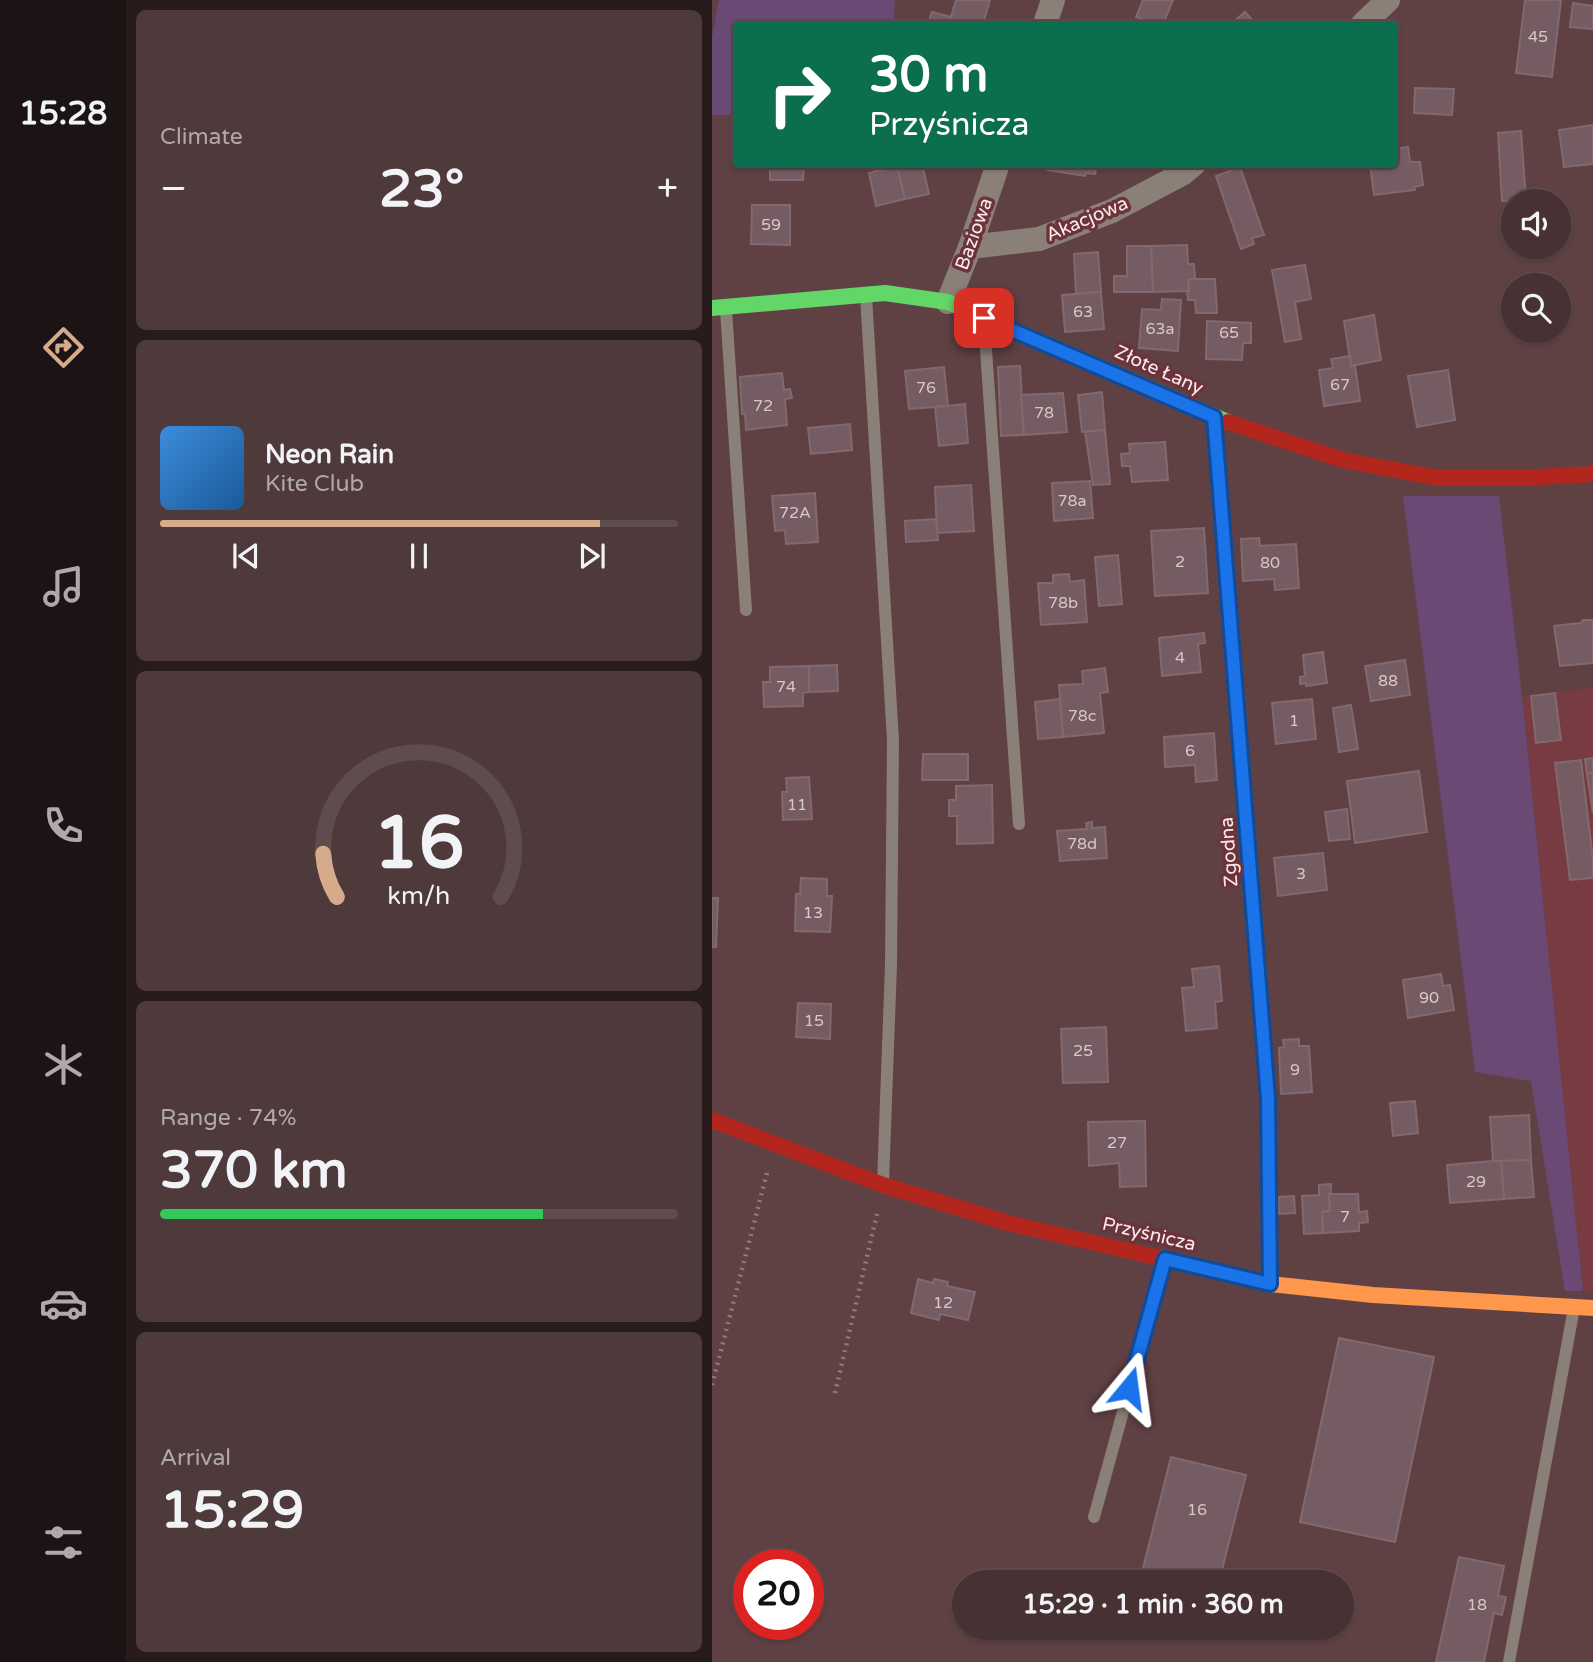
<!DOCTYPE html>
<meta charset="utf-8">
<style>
:root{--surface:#473133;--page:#4e393b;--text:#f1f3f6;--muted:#b0a9ac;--line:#5f4c4e;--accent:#d6ab8b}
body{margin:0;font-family:"Varela Round",sans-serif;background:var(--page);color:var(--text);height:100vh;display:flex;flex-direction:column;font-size:26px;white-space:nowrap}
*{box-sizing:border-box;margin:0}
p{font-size:23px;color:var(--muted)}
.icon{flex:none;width:38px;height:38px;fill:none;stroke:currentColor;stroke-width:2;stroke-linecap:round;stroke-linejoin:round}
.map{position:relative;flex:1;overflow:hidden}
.drawer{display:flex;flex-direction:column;gap:10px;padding:10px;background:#271b1c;width:586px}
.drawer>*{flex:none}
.hud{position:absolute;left:21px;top:21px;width:665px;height:147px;border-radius:7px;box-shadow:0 2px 5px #0004,0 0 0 2px var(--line);background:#0b6e4f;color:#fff;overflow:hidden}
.tools{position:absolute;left:789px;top:189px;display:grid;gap:14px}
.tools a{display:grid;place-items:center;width:70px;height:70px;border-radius:50%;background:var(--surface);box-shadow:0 2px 5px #0004,0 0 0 2px var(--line);font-size:35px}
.speed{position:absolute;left:21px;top:1549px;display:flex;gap:14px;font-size:35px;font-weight:700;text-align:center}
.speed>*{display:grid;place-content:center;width:91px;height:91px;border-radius:50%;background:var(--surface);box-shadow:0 2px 5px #0004,0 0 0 2px var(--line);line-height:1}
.speed .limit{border:10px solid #d22;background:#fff;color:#111}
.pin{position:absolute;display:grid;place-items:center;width:60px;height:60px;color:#fff;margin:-30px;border-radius:14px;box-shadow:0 4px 10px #0006}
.me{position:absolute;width:77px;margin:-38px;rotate:16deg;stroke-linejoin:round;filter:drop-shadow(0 0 5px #0008)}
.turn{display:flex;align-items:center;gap:24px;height:147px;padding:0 21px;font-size:32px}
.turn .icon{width:91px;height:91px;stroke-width:2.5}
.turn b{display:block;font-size:49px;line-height:60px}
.big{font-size:52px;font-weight:800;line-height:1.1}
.drawer .tile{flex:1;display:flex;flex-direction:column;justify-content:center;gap:10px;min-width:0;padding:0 24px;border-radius:10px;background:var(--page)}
.drawer .dial{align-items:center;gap:0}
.dial svg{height:182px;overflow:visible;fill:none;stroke:var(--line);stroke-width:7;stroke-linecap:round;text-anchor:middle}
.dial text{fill:var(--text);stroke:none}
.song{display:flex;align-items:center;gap:21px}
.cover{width:84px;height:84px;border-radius:10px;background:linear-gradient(135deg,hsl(210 70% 55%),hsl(210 70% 35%))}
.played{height:7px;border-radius:4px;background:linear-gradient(90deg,var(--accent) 85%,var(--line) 85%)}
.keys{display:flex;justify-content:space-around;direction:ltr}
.heat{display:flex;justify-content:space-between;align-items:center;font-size:38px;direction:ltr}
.charge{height:10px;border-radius:5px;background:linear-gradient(90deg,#34c759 74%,var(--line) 0)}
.trip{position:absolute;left:240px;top:1570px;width:402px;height:70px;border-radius:35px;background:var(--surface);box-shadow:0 2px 5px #0004,0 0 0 2px var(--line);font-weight:800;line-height:70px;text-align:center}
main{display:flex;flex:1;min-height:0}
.tabs{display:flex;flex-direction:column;width:126px;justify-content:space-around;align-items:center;background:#1c1414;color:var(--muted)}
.tabs .icon{width:49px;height:49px}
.tabs .on{color:var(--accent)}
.tabs b{font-size:32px;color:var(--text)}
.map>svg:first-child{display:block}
</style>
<main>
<nav class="tabs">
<b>15:28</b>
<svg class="icon on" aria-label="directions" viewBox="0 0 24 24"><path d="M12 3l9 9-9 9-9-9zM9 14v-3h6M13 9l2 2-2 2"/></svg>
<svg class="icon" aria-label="music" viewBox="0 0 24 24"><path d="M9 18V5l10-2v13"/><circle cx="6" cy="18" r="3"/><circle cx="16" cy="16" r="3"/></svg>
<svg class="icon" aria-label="phone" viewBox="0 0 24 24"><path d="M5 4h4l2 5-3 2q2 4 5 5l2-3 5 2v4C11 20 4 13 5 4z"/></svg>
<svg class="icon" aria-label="climate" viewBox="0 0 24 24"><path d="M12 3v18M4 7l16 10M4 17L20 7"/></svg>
<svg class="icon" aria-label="car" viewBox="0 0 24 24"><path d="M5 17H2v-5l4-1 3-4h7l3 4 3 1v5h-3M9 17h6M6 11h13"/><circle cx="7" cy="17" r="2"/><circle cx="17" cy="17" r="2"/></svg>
<svg class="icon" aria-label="filters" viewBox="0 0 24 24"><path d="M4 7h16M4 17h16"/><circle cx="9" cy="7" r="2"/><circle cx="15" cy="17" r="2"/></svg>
</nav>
<section class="drawer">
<div class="tile"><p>Climate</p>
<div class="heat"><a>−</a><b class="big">23°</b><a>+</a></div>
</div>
<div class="tile">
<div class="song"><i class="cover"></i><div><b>Neon Rain</b><p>Kite Club</p></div></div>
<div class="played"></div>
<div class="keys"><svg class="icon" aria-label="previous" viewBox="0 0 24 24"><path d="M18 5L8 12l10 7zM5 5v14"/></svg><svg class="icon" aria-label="pause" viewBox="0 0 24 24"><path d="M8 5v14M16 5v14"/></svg><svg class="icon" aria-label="next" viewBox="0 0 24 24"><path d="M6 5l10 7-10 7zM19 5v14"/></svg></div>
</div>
<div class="tile dial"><svg viewBox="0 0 100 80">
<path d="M14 69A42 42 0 1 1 86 69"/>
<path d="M14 69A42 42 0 0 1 8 50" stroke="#d6ab8b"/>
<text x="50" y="56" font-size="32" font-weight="700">16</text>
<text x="50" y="72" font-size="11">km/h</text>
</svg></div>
<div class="tile"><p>Range · 74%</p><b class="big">370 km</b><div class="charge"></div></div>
<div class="tile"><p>Arrival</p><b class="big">15:29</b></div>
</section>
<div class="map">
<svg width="881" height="1662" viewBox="0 0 881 1662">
<rect width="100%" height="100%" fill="#5f4144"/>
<!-- built -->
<polygon fill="#773b41" points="881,688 881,1291 871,1291 810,696"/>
<!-- green -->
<g fill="#6b4975">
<polygon points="7,0 183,0 181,24 24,24 24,115 0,115 0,37"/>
<polygon points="691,496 787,496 810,696 871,1291 853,1291 819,1081 763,1072"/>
</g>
<!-- building -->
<g fill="#755c62" stroke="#82696e" stroke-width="2">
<polygon points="244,0 278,0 271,24 216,24 220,12 239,17"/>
<polygon points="431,0 461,0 451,24 443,24 424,17"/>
<polygon points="813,0 849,0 840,77 804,73"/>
<polygon points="861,3 881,6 881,29 858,27"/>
<polygon points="533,12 544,24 519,24"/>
<polygon points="703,88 742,89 740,115 702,113"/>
<polygon points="881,125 881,164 852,167 847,130"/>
<polygon points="809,131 814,200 790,201 786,133"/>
<polygon points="696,147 698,162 708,162 711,185 702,187 703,190 662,195 658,164 682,164 682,149"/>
<polygon points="58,164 92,164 91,180 58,180"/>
<polygon points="161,164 195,164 163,172"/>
<polygon points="195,164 210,164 217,194 193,199 185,167"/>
<polygon points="336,164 385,164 383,174 374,173 373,176 335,170"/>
<polygon points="185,167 193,199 164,206 157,173"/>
<polygon points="528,167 552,235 540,238 542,244 529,249 504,176"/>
<polygon points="40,205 78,205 78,245 39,244"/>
<polygon points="475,245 476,264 482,264 483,279 476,280 477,291 441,292 439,246"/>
<polygon points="415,246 439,246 441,292 402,292 402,276 415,276"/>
<polygon points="386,252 389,292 364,294 362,254"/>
<polygon points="593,265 599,299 583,302 589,339 573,342 560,270"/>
<polygon points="483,279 503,279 505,313 484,313 483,300 476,300 475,291 477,291 476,280"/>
<polygon points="389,292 392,329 353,332 350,295"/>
<polygon points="450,299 469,300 466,351 427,348 430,309 449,310"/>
<polygon points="662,315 669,360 639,366 632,321"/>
<polygon points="495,321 539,323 539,343 531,343 530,360 494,359"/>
<polygon points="638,356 639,366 643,365 648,401 612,406 607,370 621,368 619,359"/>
<polygon points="308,366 312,435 289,436 286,367"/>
<polygon points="232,367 236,406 197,409 193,371"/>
<polygon points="736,370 743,420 705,427 696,376"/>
<polygon points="70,373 72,390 78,389 80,398 73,399 75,425 34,430 33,414 30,414 28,377"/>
<polygon points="390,392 393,430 370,432 366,395"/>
<polygon points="351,393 355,432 312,435 309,395"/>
<polygon points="253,404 256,443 227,446 223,407"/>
<polygon points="138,424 140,450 99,454 96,428"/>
<polygon points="393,430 398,484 381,485 373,432"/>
<polygon points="453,442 456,480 420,482 418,466 410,466 409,454 418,453 417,444"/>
<polygon points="378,481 381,518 342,521 340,483"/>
<polygon points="259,485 262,531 225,533 223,487"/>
<polygon points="103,493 106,542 74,544 73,530 63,531 60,496"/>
<polygon points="224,519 226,540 194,542 193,521"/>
<polygon points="492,528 496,593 443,596 439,531"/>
<polygon points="547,538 548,546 584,544 587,588 563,590 562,579 531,581 529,539"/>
<polygon points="406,555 410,604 387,606 383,557"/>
<polygon points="357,574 358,582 372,580 375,622 329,625 326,583 341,583 341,575"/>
<polygon points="871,620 881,620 881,663 848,666 842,626 869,623"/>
<polygon points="492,633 493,643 486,644 489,672 450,676 447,638"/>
<polygon points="611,652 615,683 594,686 594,683 588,684 588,677 593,676 591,655"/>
<polygon points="693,660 698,695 659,701 653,666"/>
<polygon points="125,665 126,691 97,692 97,666"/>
<polygon points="97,666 97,692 91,693 91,706 52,707 51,682 58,682 58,667"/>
<polygon points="393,668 396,692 388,693 392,733 351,737 347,685 371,684 370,671"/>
<polygon points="843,693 849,740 824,743 819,696"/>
<polygon points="348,699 351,737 326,739 323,702"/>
<polygon points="600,699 604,739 564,744 560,703"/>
<polygon points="639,705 646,749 627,752 621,708"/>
<polygon points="502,733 505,780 484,782 483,765 453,767 452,737"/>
<polygon points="211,754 256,754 256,780 210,780"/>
<polygon points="881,758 881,773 875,774 873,759"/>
<polygon points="869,760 881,860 881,878 858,880 843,763"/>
<polygon points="707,771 715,832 643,843 635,781"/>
<polygon points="881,773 881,813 875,774"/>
<polygon points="97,777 100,819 71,820 70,792 75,792 74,778"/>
<polygon points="280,785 281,843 245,844 245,816 237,816 237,800 244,800 244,786"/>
<polygon points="635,809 638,839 617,841 613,812"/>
<polygon points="380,822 380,828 393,827 395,858 348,861 345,831 375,829 374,823"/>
<polygon points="611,853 615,890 566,896 562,858"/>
<polygon points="89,878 115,879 115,896 120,896 118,932 83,931 84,894 88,894"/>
<polygon points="0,898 6,898 4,947 0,947"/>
<polygon points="507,966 510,1001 503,1002 505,1028 474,1031 470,988 482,987 480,969"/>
<polygon points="729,974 731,986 738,985 742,1010 696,1018 691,980"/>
<polygon points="86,1003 119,1004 118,1039 84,1037"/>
<polygon points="394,1027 396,1082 351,1083 349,1029"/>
<polygon points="587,1039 587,1046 597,1046 600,1092 569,1094 567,1048 572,1047 571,1040"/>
<polygon points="703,1101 706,1133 681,1136 678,1103"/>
<polygon points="817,1115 819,1160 781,1161 778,1117"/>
<polygon points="433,1121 434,1186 408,1187 407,1163 377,1166 376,1122"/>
<polygon points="819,1160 822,1197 792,1199 789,1161"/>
<polygon points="781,1161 789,1161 792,1199 738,1203 735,1165"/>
<polygon points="619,1184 618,1211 610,1212 611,1233 592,1234 590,1196 607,1195 607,1185"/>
<polygon points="617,1194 646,1194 647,1212 655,1211 656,1222 647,1223 647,1231 611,1233 610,1212 618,1211"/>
<polygon points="582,1196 583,1213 567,1214 566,1197"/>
<polygon points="206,1279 221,1283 222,1279 236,1282 235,1286 263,1292 256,1320 228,1314 227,1320 199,1313"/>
<polygon points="627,1338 722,1357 683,1542 588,1522"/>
<polygon points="459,1457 534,1475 507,1582 470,1582 430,1572"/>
<polygon points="747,1557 792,1566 786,1596 794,1597 790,1615 782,1613 772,1662 724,1662"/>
</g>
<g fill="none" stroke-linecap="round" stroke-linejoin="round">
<!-- path -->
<g stroke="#8c7d7a" stroke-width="4.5" stroke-dasharray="2 5" stroke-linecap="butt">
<polyline points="0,1385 55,1173"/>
<polyline points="123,1393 165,1214"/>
</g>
<!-- lane -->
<g stroke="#8a8078" stroke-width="12">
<polyline points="154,296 181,740 179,965 171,1183"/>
<polyline points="14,310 34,610"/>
<polyline points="272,321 307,824"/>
<polyline points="382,1517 452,1263"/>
<polyline points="797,1662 862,1308"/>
</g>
<!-- street -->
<g stroke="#8a8078" stroke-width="24">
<polyline points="333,24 341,0"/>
<polyline points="651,24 676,0"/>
<polyline points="258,247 327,239 400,211 470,174 482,164"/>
<polyline points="236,302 258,247 286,164"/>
</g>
<!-- fast -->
<g stroke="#63d668" stroke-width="16">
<polyline points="0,308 173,293 236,302 516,422"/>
<polyline points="502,417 550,1019"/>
</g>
<!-- slow -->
<g stroke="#ff974d" stroke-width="16">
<polyline points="550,1019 556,1098 558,1284"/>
<polyline points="448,1258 558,1284 661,1295 881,1308"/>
</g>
<!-- jam -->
<g stroke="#b3261e" stroke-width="16">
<polyline points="516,422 631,460 726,478 807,478 881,474"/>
<polyline points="0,1120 171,1185 296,1223 448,1258"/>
</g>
</g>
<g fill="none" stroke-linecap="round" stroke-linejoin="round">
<defs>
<polyline id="route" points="272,318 502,417 556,1098 558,1284 453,1259 417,1388"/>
</defs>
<!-- route casing -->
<use href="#route" stroke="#114b97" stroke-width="18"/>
<!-- route -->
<use href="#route" stroke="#1a73e8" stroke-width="12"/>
</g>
<g text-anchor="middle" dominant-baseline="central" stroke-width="7" stroke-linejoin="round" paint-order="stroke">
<!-- number labels -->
<g font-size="16" fill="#d9c7ca">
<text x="826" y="37">45</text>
<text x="59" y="225">59</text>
<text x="371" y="312">63</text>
<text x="448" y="329">63a</text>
<text x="517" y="333">65</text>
<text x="628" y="385">67</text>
<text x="214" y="388">76</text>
<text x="51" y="406">72</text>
<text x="332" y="413">78</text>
<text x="360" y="501">78a</text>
<text x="83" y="513">72A</text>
<text x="468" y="562">2</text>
<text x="558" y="563">80</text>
<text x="351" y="603">78b</text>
<text x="468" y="658">4</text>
<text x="676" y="681">88</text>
<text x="74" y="687">74</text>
<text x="370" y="716">78c</text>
<text x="582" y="721">1</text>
<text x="478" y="751">6</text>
<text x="85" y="805">11</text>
<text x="370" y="844">78d</text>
<text x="589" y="874">3</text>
<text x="101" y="913">13</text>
<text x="717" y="998">90</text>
<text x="102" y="1021">15</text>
<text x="371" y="1051">25</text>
<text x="583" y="1070">9</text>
<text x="405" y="1143">27</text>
<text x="764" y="1182">29</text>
<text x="633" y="1217">7</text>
<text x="231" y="1303">12</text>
<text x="485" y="1510">16</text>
<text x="765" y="1605">18</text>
</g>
<!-- street labels -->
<g font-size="19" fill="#faebec" stroke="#6c343a">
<text transform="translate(375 219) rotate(-23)">Akacjowa</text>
<text transform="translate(262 234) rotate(-70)">Baziowa</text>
<text transform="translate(447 370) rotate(24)">Złote Łany</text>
<text transform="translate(517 852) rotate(-94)">Zgodna</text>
<text transform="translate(437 1234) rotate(13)">Przyśnicza</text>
</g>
</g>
</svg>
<div class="tools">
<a><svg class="icon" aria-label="sound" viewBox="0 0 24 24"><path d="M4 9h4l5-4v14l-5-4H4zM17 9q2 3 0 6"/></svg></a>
<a><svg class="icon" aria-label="search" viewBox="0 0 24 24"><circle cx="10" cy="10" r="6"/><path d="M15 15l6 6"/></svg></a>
</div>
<div class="speed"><div class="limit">20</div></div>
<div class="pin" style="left:272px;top:318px;background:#d93025"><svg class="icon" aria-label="arrive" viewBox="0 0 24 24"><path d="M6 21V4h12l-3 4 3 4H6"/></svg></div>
<svg class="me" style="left:417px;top:1388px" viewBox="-20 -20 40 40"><path d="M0-17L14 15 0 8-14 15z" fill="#1a73e8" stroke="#fff" stroke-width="4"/></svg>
<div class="trip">15:29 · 1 min · 360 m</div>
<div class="hud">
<div class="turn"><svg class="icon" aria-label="right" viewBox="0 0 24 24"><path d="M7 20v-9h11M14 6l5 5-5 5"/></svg><div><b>30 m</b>Przyśnicza</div></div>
</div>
</div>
</main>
